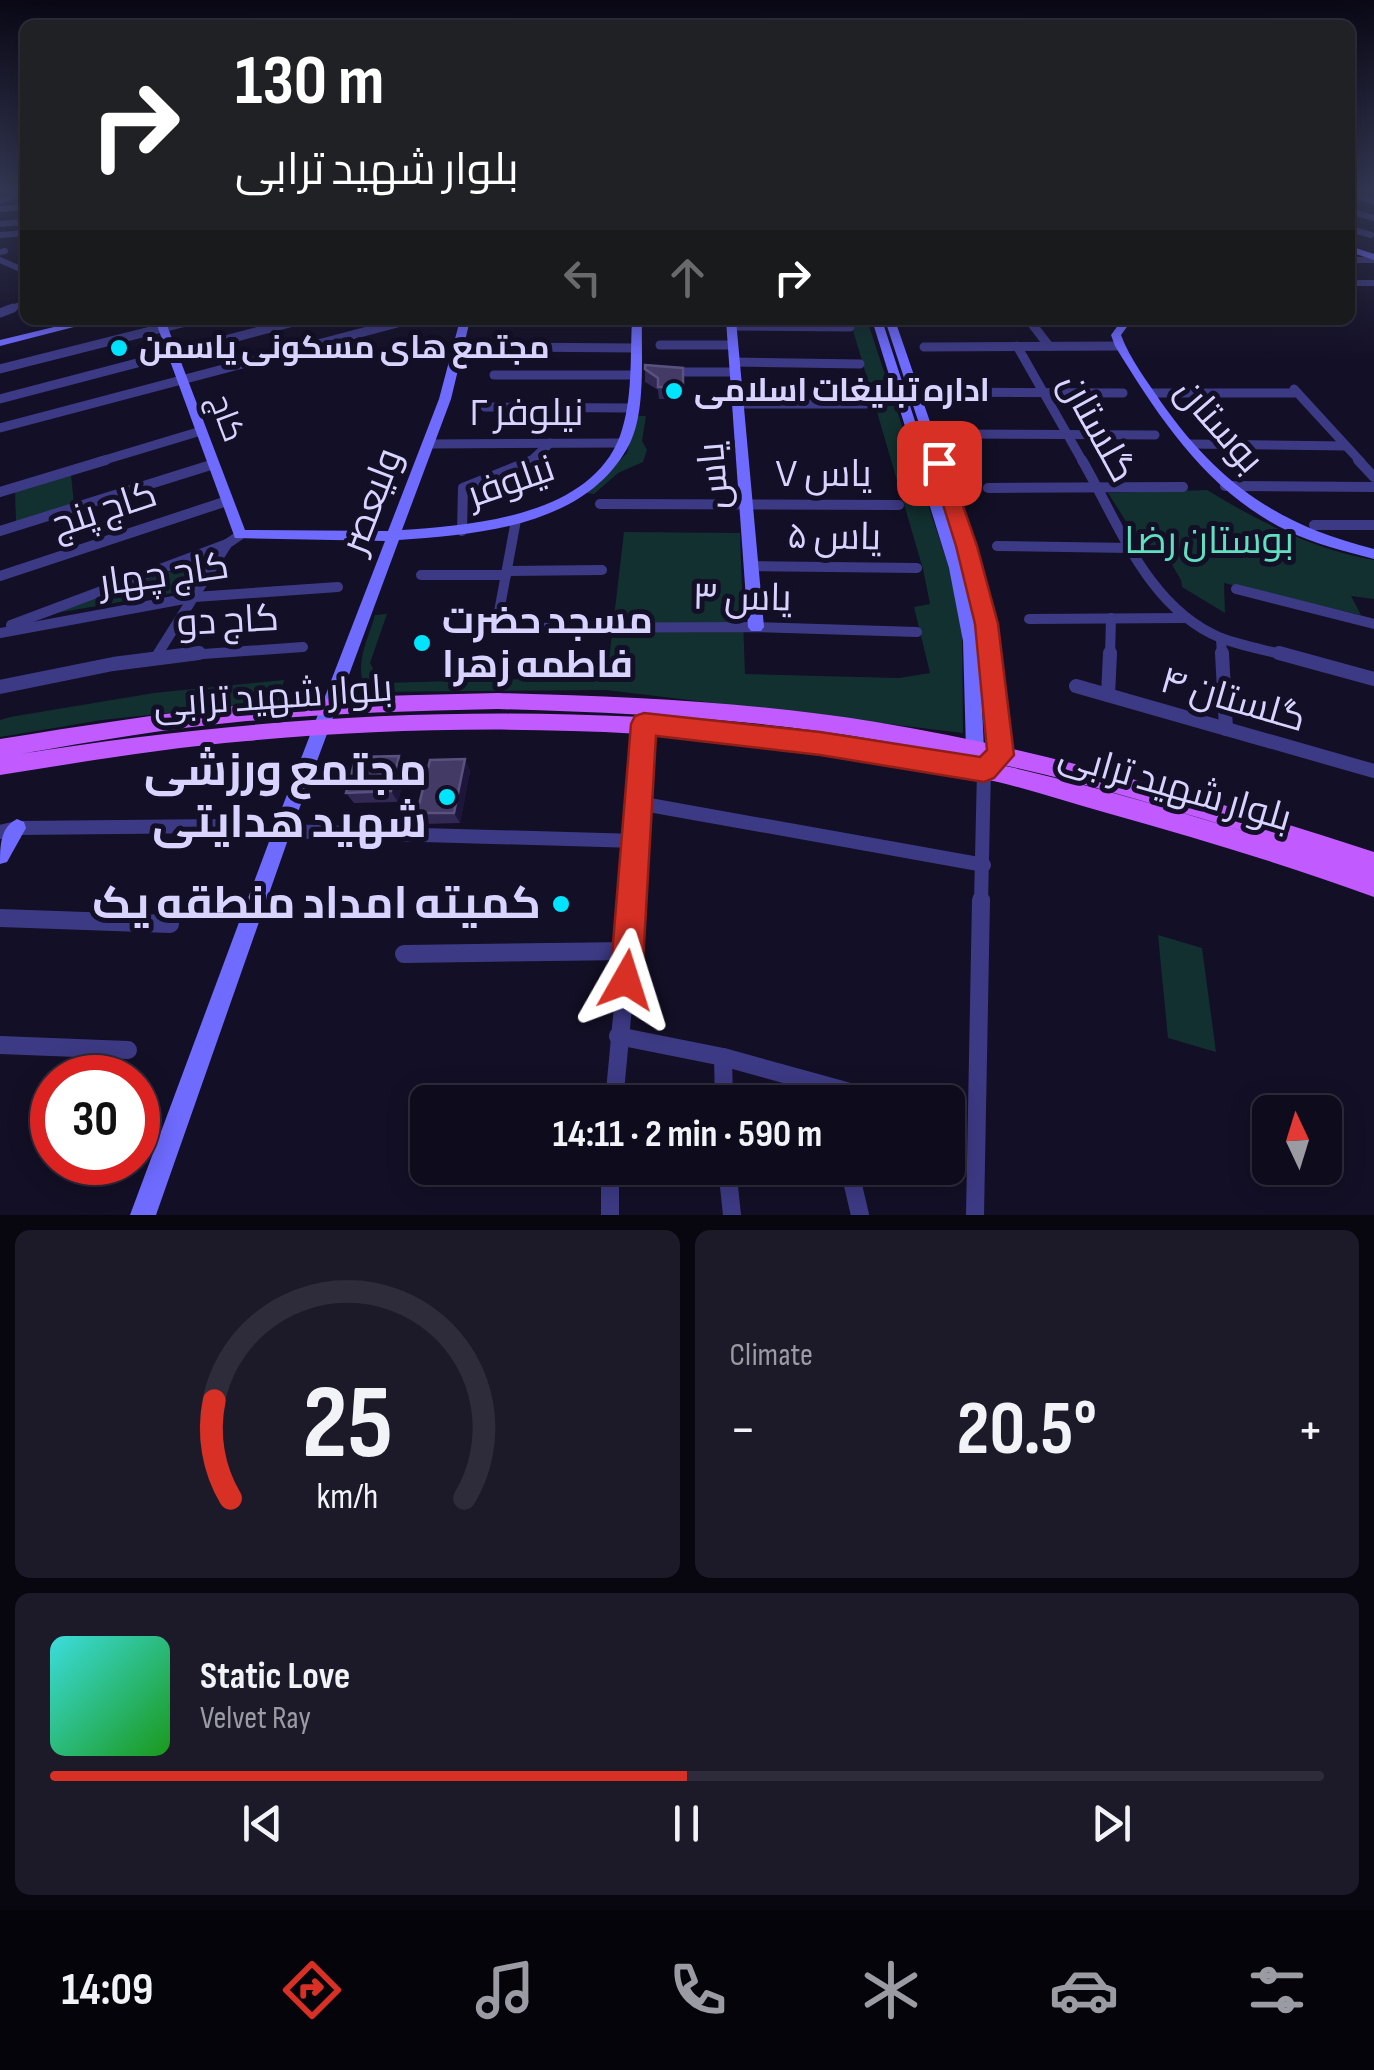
<!DOCTYPE html>
<meta charset="utf-8">
<style>
:root{--surface:#0e0b1c;--page:#1c1929;--text:#f1f3f6;--muted:#9b9ba3;--line:#2e2b3b;--accent:#d93025}
body{margin:0;font-family:"Sofia Sans Condensed",Cairo,sans-serif;background:var(--page);color:var(--text);height:100vh;display:flex;flex-direction:column;font-size:38px;white-space:nowrap}
*{box-sizing:border-box;margin:0}
p{font-size:32px;color:var(--muted)}
.icon{flex:none;width:55px;height:55px;fill:none;stroke:currentColor;stroke-width:2;stroke-linecap:round;stroke-linejoin:round}
.map{position:relative;height:1215px;overflow:hidden}
.panel{display:flex;flex-direction:column;gap:15px;padding:15px;background:#08060f;flex:1}
.panel>*{flex:none}
.hud{position:absolute;left:20px;top:20px;width:1335px;height:305px;border-radius:15px;box-shadow:0 5px 25px #0003,0 0 0 2px var(--line);background:#202124;color:#fff;overflow:hidden}
.needle{width:65px;rotate:356deg}
.fabs{position:absolute;left:1252px;top:1095px;display:grid;gap:20px}
.fabs a{display:grid;place-items:center;width:90px;height:90px;border-radius:15px;background:var(--surface);box-shadow:0 5px 25px #0003,0 0 0 2px var(--line);font-size:50px}
.speed{position:absolute;left:30px;top:1055px;display:flex;gap:20px;font-size:50px;font-weight:700;text-align:center}
.speed>*{display:grid;place-content:center;width:130px;height:130px;border-radius:50%;background:var(--surface);box-shadow:0 5px 25px #0003,0 0 0 2px var(--line);line-height:1}
.speed .limit{border:15px solid #d22;background:#fff;color:#111}
.pin{position:absolute;display:grid;place-items:center;width:85px;height:85px;color:#fff;margin:-42px;border-radius:20px;box-shadow:0 5px 15px #0006}
.me{position:absolute;width:110px;margin:-55px;rotate:6deg;stroke-linejoin:round;filter:drop-shadow(0 0 8px #0008)}
.turn{display:flex;align-items:center;gap:35px;height:210px;padding:0 50px;font-size:45px}
.turn .icon{width:130px;height:130px;stroke-width:2.5}
.turn b{display:block;font-size:70px;line-height:85px}
.lanes{display:flex;align-items:center;height:95px;padding:0 50px;background:#0003;justify-content:center;gap:50px;direction:ltr}
.lanes .off{opacity:.35}
.big{font-size:75px;font-weight:700;line-height:1.1}
.panel .tile{flex:1;display:flex;flex-direction:column;justify-content:center;gap:15px;min-width:0;padding:0 35px;border-radius:15px;background:var(--page)}
.panel .dial{align-items:center;gap:0}
.dial svg{height:260px;overflow:visible;fill:none;stroke:var(--line);stroke-width:7;stroke-linecap:round;text-anchor:middle}
.dial text{fill:var(--text);stroke:none}
.song{display:flex;align-items:center;gap:30px}
.cover{width:120px;height:120px;border-radius:15px;background:linear-gradient(135deg,hsl(180 70% 55%),hsl(120 70% 35%))}
.played{height:10px;border-radius:5px;background:linear-gradient(90deg,var(--accent) 50%,var(--line) 50%)}
.keys{display:flex;justify-content:space-around;direction:ltr}
.heat{display:flex;justify-content:space-between;align-items:center;font-size:55px;direction:ltr}
.panel .tiles{flex:1;display:grid;gap:15px;grid-template-columns:1fr 1fr}
.tile:last-child{grid-column:span 2}
.trip{position:absolute;left:410px;top:1085px;width:555px;height:100px;border-radius:15px;background:var(--surface);box-shadow:0 5px 25px #0003,0 0 0 2px var(--line);font-weight:700;line-height:100px;text-align:center}
.dock{display:flex;height:160px;justify-content:space-around;align-items:center;background:#06040b;color:var(--muted)}
.dock .icon{width:70px;height:70px}
.dock .current{color:var(--accent)}
.dock b{font-size:45px;color:var(--text)}
.map>svg:first-child{display:block}
</style>
<div class="map">
<svg width="1374" height="1215" viewBox="0 0 1374 1215">
<rect width="100%" height="100%" fill="#130f26"/>
<!-- green -->
<g fill="#12302f">
<path d="M850,320H867L954,583L962,626L963,733L606,690L369,692C351,670 368,640 375,615L387,614L370,663L380,683L607,677L624,532L740,533L745,674L899,678L930,673L914,607L930,604L923,569Z"/>
<polygon points="636,416 646,416 642,441 647,450 643,462 618,473 594,494 587,493 627,453"/>
<polygon points="71,475 74,504 16,522 15,492"/>
<path d="M1207,490C1260,522 1312,549 1374,560V599L1351,596L1361,615L1224,583L1225,613L1182,587L1181,580L1161,546L1141,545L1108,493Z"/>
<polygon points="205,559 190,590 56,613"/>
<polygon points="284,680 279,701 102,720 0,737 0,720 10,717 154,693"/>
<polygon points="1158,935 1202,948 1216,1052 1168,1038"/>
</g>
<g fill="none" stroke-linecap="round" stroke-linejoin="round">
<!-- street-far4 -->
<g stroke="#3d3a85" stroke-width="6">
<polyline points="1350,194 1374,201"/>
<polyline points="0,201 25,192"/>
<polyline points="0,209 25,207"/>
<polyline points="1350,211 1374,218"/>
<polyline points="0,224 25,222"/>
<polyline points="1350,229 1371,235"/>
<polyline points="0,235 25,233"/>
<polyline points="0,252 5,251"/>
<polyline points="0,260 25,271"/>
<polyline points="1350,260 1374,260"/>
<polyline points="1350,283 1374,283"/>
<polyline points="7,310 25,303"/>
</g>
<!-- street-far3 -->
<g stroke="#3d3a85" stroke-width="9">
<polyline points="0,313 13,308"/>
<polyline points="1029,320 1049,346"/>
<polyline points="658,321 731,320"/>
<polyline points="732,326 850,327"/>
<polyline points="660,345 733,345"/>
<polyline points="1017,346 1083,462"/>
<polyline points="503,347 636,348"/>
<polyline points="924,347 1120,346"/>
<polyline points="734,362 860,364"/>
<polyline points="0,369 194,320"/>
<polyline points="670,372 735,372"/>
<polyline points="494,375 633,375"/>
<polyline points="1294,389 1361,462"/>
<polyline points="947,392 1123,393"/>
<polyline points="1151,393 1297,393"/>
<polyline points="0,399 301,320"/>
<polyline points="738,404 871,404"/>
<polyline points="485,407 631,408"/>
<polyline points="0,428 409,320"/>
<polyline points="942,434 1155,435"/>
<polyline points="429,444 624,443"/>
<polyline points="1189,444 1346,446"/>
<polyline points="98,462 201,431"/>
<polyline points="530,462 550,443"/>
</g>
<!-- street-far2 -->
<g stroke="#3d3a85" stroke-width="10">
<path d="M1082,460C1119,524 1148,608 1221,638C1242,646 1266,650 1288,656"/>
<polyline points="1358,460 1374,477"/>
<polyline points="1225,486 1374,487"/>
<polyline points="988,488 1183,487"/>
<polyline points="0,492 106,460"/>
<polyline points="600,504 899,505"/>
<polyline points="516,520 496,628 756,627 917,632"/>
<polyline points="1314,525 1374,525"/>
<polyline points="0,531 214,464"/>
<polyline points="462,531 463,488 533,460"/>
<polyline points="997,546 1130,548"/>
<polyline points="751,566 917,568"/>
<polyline points="507,571 602,570"/>
<polyline points="421,575 506,575"/>
<polyline points="0,576 227,501"/>
<polyline points="1236,589 1374,624"/>
<polyline points="1029,619 1185,618"/>
<polyline points="11,625 227,544"/>
<polyline points="0,633 195,597 338,587"/>
<polyline points="1221,638 1222,656"/>
<polyline points="157,655 227,544 240,535"/>
<polyline points="175,656 303,647"/>
<polyline points="1110,656 1111,618"/>
</g>
<!-- street-far1 -->
<g stroke="#3d3a85" stroke-width="14">
<polyline points="1222,653 1226,729"/>
<polyline points="1279,653 1374,679"/>
<polyline points="1076,686 1374,771"/>
<polyline points="0,687 113,664 199,653"/>
<polyline points="1108,695 1110,653"/>
<polyline points="638,803 984,865"/>
<polyline points="282,831 637,841"/>
<polyline points="0,832 17,828 222,826"/>
<polyline points="633,902 644,724"/>
<polyline points="981,902 984,770"/>
</g>
<!-- street -->
<g stroke="#3d3a85" stroke-width="18">
<polyline points="0,918 170,924"/>
<polyline points="404,954 630,951"/>
<polyline points="618,1036 723,1057 864,1096"/>
<polyline points="0,1045 128,1050"/>
<polyline points="723,1057 724,1102"/>
<polyline points="614,1102 633,900"/>
<polyline points="610,1168 610,1215"/>
<polyline points="727,1168 732,1215"/>
<polyline points="849,1168 860,1215"/>
<polyline points="975,1215 981,900"/>
</g>
<!-- secondary -->
<g fill="#6f6bff" fill-rule="evenodd">
<polygon points="1350,246 1374,254 1374,260 1350,252"/>
<polygon points="83,320 101,320 0,346 0,340"/>
<path d="M155,320H165L245,530L388,531L439,399L460,320H470L451,399L402,530C474,525 590,516 620,436C633,400 630,358 632,320H642C641,356 646,410 630,443C588,526 481,534 399,540L291,831L156,1215H130L273,831L385,541L235,538Z"/>
<polygon points="726,320 736,320 764,627 761,631 751,631 748,627"/>
<polygon points="872,320 882,320 963,568 979,641 984,750 981,755 975,758 969,755 966,750 963,641 949,568"/>
<polygon points="885,320 895,320 983,576 1001,665 1010,755 1007,761 1001,763 995,761 992,755 985,665 969,576"/>
<path d="M1122,320H1132L1121,335C1130,359 1147,381 1161,402C1218,483 1278,525 1374,549V559C1344,551 1314,544 1286,530C1208,492 1159,418 1115,346L1111,335Z"/>
<path d="M17,819L24,822L26,828L7,862L0,864C0,847 0,827 17,819Z"/>
</g>
<!-- primary -->
<path fill="#c25bff" fill-rule="evenodd" d="M498,693C625,696 751,702 876,722C1046,750 1210,799 1374,852V897C1286,865 1197,838 1107,813C1071,803 1035,791 998,782C753,729 497,718 247,741C164,748 82,762 0,775V739C81,726 162,713 244,705C329,696 414,695 498,693ZM498,709C625,713 752,718 877,740C1008,763 1135,796 1261,837C1176,811 1085,782 998,764C676,695 344,702 20,754C95,741 171,728 247,721C331,713 414,711 498,709Z"/>
</g>
<!-- wall -->
<g fill="#312854">
<polygon points="645,365 683,368 683,399 659,399 658,390 645,382"/>
<polygon points="465,759 470,771 460,823 424,824 417,813"/>
<polygon points="406,767 398,802 354,803 346,793"/>
</g>
<!-- shaded-wall -->
<g fill="#1d163a">
<polygon points="399,756 406,767 398,802 391,791"/>
<polygon points="465,759 470,771 460,823 454,813"/>
</g>
<!-- building -->
<g fill="#433a66" stroke="#5a527e" stroke-width="2.5">
<polygon points="645,365 683,368 683,387 658,387 658,378 645,369"/>
<polygon points="399,756 391,791 346,793 356,757"/>
<polygon points="465,759 454,813 417,813 430,760"/>
</g>
<!-- sky -->
<linearGradient id="sky" x2="0" y2="1"><stop stop-color="#0a0815"/><stop offset="0.53" stop-color="#333752"/><stop offset="1" stop-color="#333752" stop-opacity="0"/></linearGradient>
<rect width="1374" height="360" fill="url(#sky)"/>
<!-- route -->
<polygon fill="#d93025" stroke="#8d1f18" stroke-width="2.5" points="939,457 948,463 977,546 998,624 1014,755 994,778 984,782 820,755 656,736 642,980 638,991 626,996 614,991 610,980 631,724 635,716 644,713 820,732 980,757 987,750 975,624 956,546 930,463"/>
<!-- markers -->
<g fill="#00e5ff" stroke="#130f26" stroke-width="4">
<circle cx="119" cy="348" r="10"/>
<circle cx="674" cy="391" r="10"/>
<circle cx="422" cy="643" r="10"/>
<circle cx="447" cy="797" r="10"/>
<circle cx="561" cy="904" r="10"/>
</g>
<g text-anchor="middle" dominant-baseline="central" stroke-width="10" stroke-linejoin="round" paint-order="stroke">
<!-- far-poi labels -->
<g font-size="32" font-weight="bold" fill="#d9d4ff" stroke="#130f26" text-anchor="start">
<text x="139" y="348">مجتمع های مسکونی یاسمن</text>
<text x="694" y="391">اداره تبلیغات اسلامی</text>
</g>
<!-- far-street labels -->
<g font-size="32" fill="#d9d4ff" stroke="#130f26">
<text transform="translate(226 418) rotate(69)">کاج</text>
</g>
<!-- street labels -->
<g font-size="38" fill="#d9d4ff" stroke="#130f26">
<text x="526" y="413">نیلوفر ۲</text>
<text transform="translate(1219 426) rotate(49)">بوستان</text>
<text transform="translate(1097 428) rotate(61)">گلستان</text>
<text x="823" y="474">یاس ۷</text>
<text transform="translate(714 476) rotate(-95)">یاس</text>
<text transform="translate(511 482) rotate(-19)">نیلوفر</text>
<text transform="translate(372 501) rotate(-69)">ولیعصر</text>
<text transform="translate(104 510) rotate(-18)">کاج پنج</text>
<text transform="translate(834 537) rotate(1)">یاس ۵</text>
<text transform="translate(164 575) rotate(-8)">کاج چهار</text>
<text transform="translate(742 598) rotate(1)">یاس ۳</text>
<text transform="translate(228 621) rotate(-3)">کاج دو</text>
<text transform="translate(273 697) rotate(-4)">بلوار شهید ترابی</text>
<text transform="translate(1233 700) rotate(16)">گلستان ۴</text>
<text transform="translate(1175 787) rotate(16)">بلوار شهید ترابی</text>
</g>
<!-- park labels -->
<g font-size="38" fill="#5fe0c0" stroke="#130f26">
<text x="1209" y="541">بوستان رضا</text>
</g>
<!-- poi labels -->
<g font-size="38" font-weight="bold" fill="#d9d4ff" stroke="#130f26" text-anchor="start">
<text x="442" y="621">مسجد حضرت<tspan x="442" dy="44">فاطمه زهرا</tspan></text>
</g>
<!-- near-poi labels -->
<g font-size="45" font-weight="bold" fill="#d9d4ff" stroke="#130f26" text-anchor="end">
<text x="427" y="771">مجتمع ورزشی<tspan x="427" dy="52">شهید هدایتی</tspan></text>
<text x="541" y="904">کمیته امداد منطقه یک</text>
</g>
</g>
</svg>
<div class="fabs">
<a><svg class="needle" viewBox="-14 -14 28 28"><path d="M0-13l5 13h-10z" fill="#e53935"/><path d="M0 13l5-13h-10z" fill="#9b9ba3"/></svg></a>
</div>
<div class="speed"><div class="limit">30</div></div>
<div class="pin" style="left:939px;top:463px;background:#d93025"><svg class="icon" aria-label="arrive" viewBox="0 0 24 24"><path d="M6 21V4h12l-3 4 3 4H6"/></svg></div>
<svg class="me" style="left:626px;top:980px" viewBox="-20 -20 40 40"><path d="M0-17L14 15 0 8-14 15z" fill="#d93025" stroke="#fff" stroke-width="4"/></svg>
<div class="trip">14:11 · 2 min · 590 m</div>
<div class="hud">
<div class="turn"><svg class="icon" aria-label="right" viewBox="0 0 24 24"><path d="M7 20v-9h11M14 6l5 5-5 5"/></svg><div><b>130 m</b>بلوار شهید ترابی</div></div>
<div class="lanes"><svg class="icon off" aria-label="left" viewBox="0 0 24 24"><path d="M17 20v-9H6M10 6l-5 5 5 5"/></svg><svg class="icon off" aria-label="ahead" viewBox="0 0 24 24"><path d="M12 20V5M6 11l6-6 6 6"/></svg><svg class="icon" aria-label="right" viewBox="0 0 24 24"><path d="M7 20v-9h11M14 6l5 5-5 5"/></svg></div>
</div>
</div>
<section class="panel">
<div class="tiles">
<div class="tile dial"><svg viewBox="0 0 100 80">
<path d="M14 69A42 42 0 1 1 86 69"/>
<path d="M14 69A42 42 0 0 1 9 39" stroke="#d93025"/>
<text x="50" y="56" font-size="32" font-weight="700">25</text>
<text x="50" y="72" font-size="11">km/h</text>
</svg></div>
<div class="tile"><p>Climate</p>
<div class="heat"><a>−</a><b class="big">20.5°</b><a>+</a></div>
</div>
<div class="tile">
<div class="song"><i class="cover"></i><div><b>Static Love</b><p>Velvet Ray</p></div></div>
<div class="played"></div>
<div class="keys"><svg class="icon" aria-label="previous" viewBox="0 0 24 24"><path d="M18 5L8 12l10 7zM5 5v14"/></svg><svg class="icon" aria-label="pause" viewBox="0 0 24 24"><path d="M8 5v14M16 5v14"/></svg><svg class="icon" aria-label="next" viewBox="0 0 24 24"><path d="M6 5l10 7-10 7zM19 5v14"/></svg></div>
</div>
</div>
</section>
<nav class="dock">
<b>14:09</b>
<svg class="icon current" aria-label="directions" viewBox="0 0 24 24"><path d="M12 3l9 9-9 9-9-9zM9 14v-3h6M13 9l2 2-2 2"/></svg>
<svg class="icon" aria-label="music" viewBox="0 0 24 24"><path d="M9 18V5l10-2v13"/><circle cx="6" cy="18" r="3"/><circle cx="16" cy="16" r="3"/></svg>
<svg class="icon" aria-label="phone" viewBox="0 0 24 24"><path d="M5 4h4l2 5-3 2q2 4 5 5l2-3 5 2v4C11 20 4 13 5 4z"/></svg>
<svg class="icon" aria-label="climate" viewBox="0 0 24 24"><path d="M12 3v18M4 7l16 10M4 17L20 7"/></svg>
<svg class="icon" aria-label="car" viewBox="0 0 24 24"><path d="M5 17H2v-5l4-1 3-4h7l3 4 3 1v5h-3M9 17h6M6 11h13"/><circle cx="7" cy="17" r="2"/><circle cx="17" cy="17" r="2"/></svg>
<svg class="icon" aria-label="filters" viewBox="0 0 24 24"><path d="M4 7h16M4 17h16"/><circle cx="9" cy="7" r="2"/><circle cx="15" cy="17" r="2"/></svg>
</nav>
